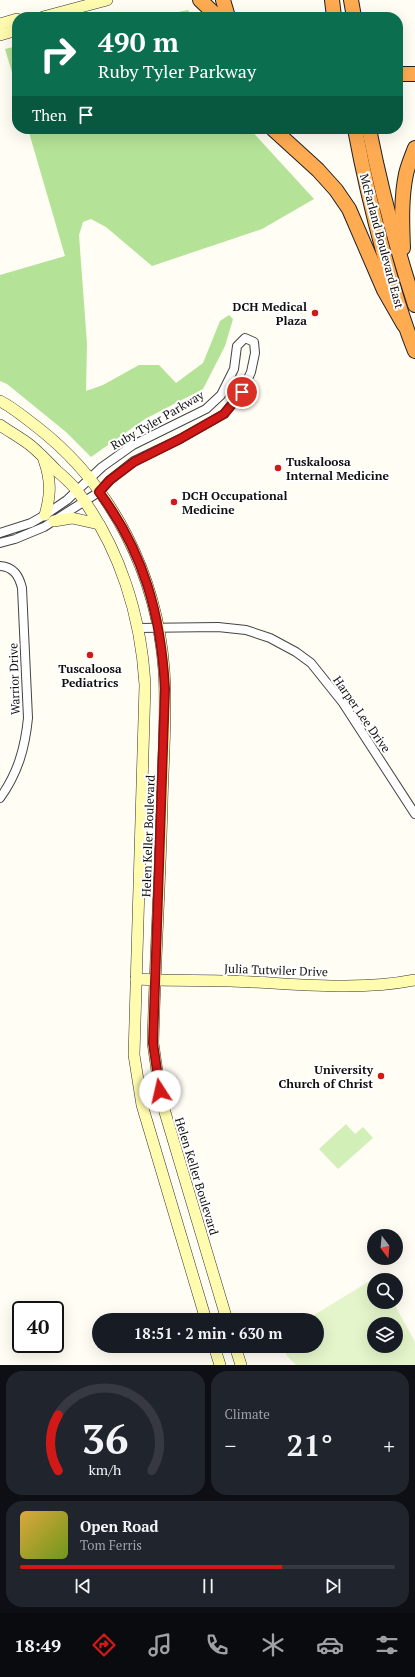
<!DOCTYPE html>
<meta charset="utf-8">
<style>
:root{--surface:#171b24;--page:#20242c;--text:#f1f3f6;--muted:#9ea1a6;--line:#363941;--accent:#d21918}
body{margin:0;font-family:"PT Serif",serif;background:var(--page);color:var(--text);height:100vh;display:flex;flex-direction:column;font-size:15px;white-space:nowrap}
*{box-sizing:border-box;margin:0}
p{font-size:13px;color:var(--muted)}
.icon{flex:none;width:22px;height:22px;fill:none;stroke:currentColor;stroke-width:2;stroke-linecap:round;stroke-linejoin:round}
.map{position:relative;height:1365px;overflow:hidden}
.sheet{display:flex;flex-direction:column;gap:6px;padding:6px;background:#0d0f14;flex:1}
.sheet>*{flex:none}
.hud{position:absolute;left:12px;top:12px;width:391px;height:122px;border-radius:16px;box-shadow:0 4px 16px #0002;background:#0b6e4f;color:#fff;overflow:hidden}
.needle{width:26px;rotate:164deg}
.tools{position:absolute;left:367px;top:1229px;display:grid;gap:8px}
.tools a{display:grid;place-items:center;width:36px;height:36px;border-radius:50%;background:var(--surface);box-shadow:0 4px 16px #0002;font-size:20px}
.speed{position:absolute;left:12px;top:1301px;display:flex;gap:8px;font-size:20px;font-weight:700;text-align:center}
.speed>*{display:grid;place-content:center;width:52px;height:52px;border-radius:50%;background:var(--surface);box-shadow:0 4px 16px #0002;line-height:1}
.speed .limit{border:2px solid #111;border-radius:6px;background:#fff;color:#111}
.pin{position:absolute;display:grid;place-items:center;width:34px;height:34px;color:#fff;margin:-17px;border:2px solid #fff;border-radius:50%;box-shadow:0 1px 4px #0007}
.me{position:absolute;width:44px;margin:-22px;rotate:350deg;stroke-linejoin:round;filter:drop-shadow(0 0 3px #0008)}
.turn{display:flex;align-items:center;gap:14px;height:84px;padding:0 20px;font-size:18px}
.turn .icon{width:52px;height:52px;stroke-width:2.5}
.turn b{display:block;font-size:28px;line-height:34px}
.then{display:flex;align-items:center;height:38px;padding:0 20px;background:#0003;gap:8px;font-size:15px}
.big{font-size:30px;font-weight:800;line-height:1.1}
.sheet .tile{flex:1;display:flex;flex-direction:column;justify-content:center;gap:6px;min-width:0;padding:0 14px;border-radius:16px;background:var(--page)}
.sheet .dial{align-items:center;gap:0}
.dial svg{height:104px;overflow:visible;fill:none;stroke:var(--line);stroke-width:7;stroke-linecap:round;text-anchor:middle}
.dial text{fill:var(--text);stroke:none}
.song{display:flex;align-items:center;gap:12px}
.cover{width:48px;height:48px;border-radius:6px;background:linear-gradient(135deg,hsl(40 70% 55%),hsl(80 70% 35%))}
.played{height:4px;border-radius:2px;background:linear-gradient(90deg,var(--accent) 70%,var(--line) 70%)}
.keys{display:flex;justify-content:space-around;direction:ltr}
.heat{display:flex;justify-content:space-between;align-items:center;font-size:22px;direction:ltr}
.sheet .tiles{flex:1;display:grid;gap:6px;grid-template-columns:1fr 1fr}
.tile:last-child{grid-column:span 2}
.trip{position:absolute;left:92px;top:1313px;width:232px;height:40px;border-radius:20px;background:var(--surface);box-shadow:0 4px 16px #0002;font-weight:800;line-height:40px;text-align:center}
.tabs{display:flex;height:64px;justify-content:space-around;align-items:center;background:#090b0e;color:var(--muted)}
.tabs .icon{width:28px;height:28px}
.tabs .current{color:var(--accent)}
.tabs b{font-size:18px;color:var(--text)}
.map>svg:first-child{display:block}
</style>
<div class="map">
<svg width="415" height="1365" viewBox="0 0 415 1365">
<rect width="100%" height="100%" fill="#fffdf4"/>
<!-- green -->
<polygon fill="#d2efb8" points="346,1124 355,1134 363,1127 373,1138 338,1169 319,1149"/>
<!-- forest -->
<g fill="#b4e296">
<polygon points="188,10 193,17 154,17"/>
<polygon points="17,46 17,89 5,49"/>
<polygon points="28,129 250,129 314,199 262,229 152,266 106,227 91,219 83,222 79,235 87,344 86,391 103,385 139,365 159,365 176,383 203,363 220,321 229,315 233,319 225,346 203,389 145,419 91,457 66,432 7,384 0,381 0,275 65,256"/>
</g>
<!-- pitch -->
<path fill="#e4f5cb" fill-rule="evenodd" d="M373,1279L378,1280H374V1302H393L415,1342V1365H296L288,1357L281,1346H317V1320H306ZM374,1324H396V1346H374Z"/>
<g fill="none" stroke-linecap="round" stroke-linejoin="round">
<defs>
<g id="street">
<polyline points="0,533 31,523 45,515 67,500 102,467 133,445 206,409 221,395 234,369 237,346 245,338 254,342 255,353 251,372 242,392 224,414 180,439 134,461 110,480 99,492 44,527 15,539 0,543"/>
<path d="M0,566C14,567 19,576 22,588L28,718C25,748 18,773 0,798"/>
<polyline points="138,628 218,627 246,630 270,638 296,652 311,663 343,703 415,814"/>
</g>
<g id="secondary">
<polyline points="43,17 107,0"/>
<polyline points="0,24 17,19"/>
<polyline points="0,35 17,30"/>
<path d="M0,401C14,408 25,418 37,427C113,486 157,575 164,670C167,714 163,759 162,804C160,884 155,963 153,1043L161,1099L227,1320"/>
<path d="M0,425C10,432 21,438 30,445C40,453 48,462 57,471C64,477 72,484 78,492C120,548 141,616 145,685L134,1055L142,1105L206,1320"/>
<path d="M44,460C51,480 51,494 45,515"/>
<polyline points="54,521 72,518 99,524"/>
<path d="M136,979C168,981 199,980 230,981C292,983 354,992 415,980"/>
<polyline points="214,1346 220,1365"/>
<polyline points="235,1346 241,1365"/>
</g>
<g id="highway">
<polyline points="200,0 218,17"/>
<polyline points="223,0 228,17"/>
<polyline points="332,0 334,17"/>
<polyline points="351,0 354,17"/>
<polyline points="398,74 415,74"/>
<polyline points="273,129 318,170 336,190 349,209 384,290 404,325"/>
<path d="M355,129C364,177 375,223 388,269C396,297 404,324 415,351"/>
<path d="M369,129C381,189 396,247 415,305"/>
<path d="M403,248C402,224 401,198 406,174C408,165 412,156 415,148"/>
</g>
</defs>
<!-- street casing -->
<use href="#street" stroke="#444" stroke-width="10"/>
<!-- secondary casing -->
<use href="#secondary" stroke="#333" stroke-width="12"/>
<!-- highway casing -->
<use href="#highway" stroke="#222" stroke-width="16"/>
<!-- street -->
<use href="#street" stroke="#fff" stroke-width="8"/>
<!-- secondary -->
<use href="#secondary" stroke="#fffbaf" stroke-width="11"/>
<!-- highway -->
<use href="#highway" stroke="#ffab52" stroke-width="14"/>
</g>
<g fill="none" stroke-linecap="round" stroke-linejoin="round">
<defs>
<path id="route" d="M160,1091L153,1043L165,689C161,615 144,552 99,492L110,480L134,462L180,439L224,414L242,392"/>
</defs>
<!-- route casing -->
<use href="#route" stroke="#881010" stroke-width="10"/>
<!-- route -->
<use href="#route" stroke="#d21918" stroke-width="7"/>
</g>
<!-- markers -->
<g fill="#d21918" stroke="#fff" stroke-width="1.5">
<circle cx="315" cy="313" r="4"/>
<circle cx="278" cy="468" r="4"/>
<circle cx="174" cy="502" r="4"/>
<circle cx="90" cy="655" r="4"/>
<circle cx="381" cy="1076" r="4"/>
</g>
<g text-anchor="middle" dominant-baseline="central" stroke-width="4" stroke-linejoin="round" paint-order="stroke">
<!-- street labels -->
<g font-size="12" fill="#111" stroke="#fff">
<text transform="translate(382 241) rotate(75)">McFarland Boulevard East</text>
<text transform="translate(157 420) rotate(-30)">Ruby Tyler Parkway</text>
<text transform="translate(14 679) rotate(-92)">Warrior Drive</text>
<text transform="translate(362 714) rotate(55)">Harper Lee Drive</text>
<text transform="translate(148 836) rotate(-88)">Helen Keller Boulevard</text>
<text transform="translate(276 970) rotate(2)">Julia Tutwiler Drive</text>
<text transform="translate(197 1176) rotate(73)">Helen Keller Boulevard</text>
</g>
<!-- poi labels -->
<g font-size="12" font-weight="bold" fill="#111" stroke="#fff" text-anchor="end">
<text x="307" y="306">DCH Medical<tspan x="307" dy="14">Plaza</tspan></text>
<text x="286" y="461" text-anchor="start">Tuskaloosa<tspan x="286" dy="14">Internal Medicine</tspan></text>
<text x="182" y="495" text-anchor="start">DCH Occupational<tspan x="182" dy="14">Medicine</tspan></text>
<text x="90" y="668" text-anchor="middle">Tuscaloosa<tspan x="90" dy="14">Pediatrics</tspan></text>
<text x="373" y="1069">University<tspan x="373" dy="14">Church of Christ</tspan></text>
</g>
</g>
</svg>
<div class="tools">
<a><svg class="needle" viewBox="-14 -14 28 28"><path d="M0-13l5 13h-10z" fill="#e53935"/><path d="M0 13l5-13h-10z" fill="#9ea1a6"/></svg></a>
<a><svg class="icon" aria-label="search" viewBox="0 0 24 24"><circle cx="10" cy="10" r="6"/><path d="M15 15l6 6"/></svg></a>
<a><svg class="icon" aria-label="layers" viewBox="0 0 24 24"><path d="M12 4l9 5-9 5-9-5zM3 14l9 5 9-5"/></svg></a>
</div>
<div class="speed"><div class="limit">40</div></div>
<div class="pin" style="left:242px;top:392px;background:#d93025"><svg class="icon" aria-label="arrive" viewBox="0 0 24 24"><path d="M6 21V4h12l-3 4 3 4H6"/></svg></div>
<svg class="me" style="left:160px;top:1091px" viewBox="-20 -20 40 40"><circle r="19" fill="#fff"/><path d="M0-13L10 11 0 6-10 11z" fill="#d21918"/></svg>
<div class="trip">18:51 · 2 min · 630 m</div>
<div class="hud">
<div class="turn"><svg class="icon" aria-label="right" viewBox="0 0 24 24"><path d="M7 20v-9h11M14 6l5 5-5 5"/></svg><div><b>490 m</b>Ruby Tyler Parkway</div></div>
<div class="then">Then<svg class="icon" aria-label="arrive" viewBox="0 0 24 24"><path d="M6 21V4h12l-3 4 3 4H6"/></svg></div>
</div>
</div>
<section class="sheet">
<div class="tiles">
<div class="tile dial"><svg viewBox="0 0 100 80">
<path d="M14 69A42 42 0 1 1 86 69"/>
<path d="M14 69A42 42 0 0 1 14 26" stroke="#d21918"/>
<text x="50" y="56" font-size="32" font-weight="700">36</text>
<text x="50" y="72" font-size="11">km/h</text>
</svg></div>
<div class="tile"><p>Climate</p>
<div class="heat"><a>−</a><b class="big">21°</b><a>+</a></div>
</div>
<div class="tile">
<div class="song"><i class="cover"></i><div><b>Open Road</b><p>Tom Ferris</p></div></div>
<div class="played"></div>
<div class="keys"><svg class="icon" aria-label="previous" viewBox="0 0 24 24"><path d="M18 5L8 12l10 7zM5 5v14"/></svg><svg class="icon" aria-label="pause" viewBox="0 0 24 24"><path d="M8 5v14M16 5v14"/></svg><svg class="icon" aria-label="next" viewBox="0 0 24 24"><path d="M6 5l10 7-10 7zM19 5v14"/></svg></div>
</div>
</div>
</section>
<nav class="tabs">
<b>18:49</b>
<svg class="icon current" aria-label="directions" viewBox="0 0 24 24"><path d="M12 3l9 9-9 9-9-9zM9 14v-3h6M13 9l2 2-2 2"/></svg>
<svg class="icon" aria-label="music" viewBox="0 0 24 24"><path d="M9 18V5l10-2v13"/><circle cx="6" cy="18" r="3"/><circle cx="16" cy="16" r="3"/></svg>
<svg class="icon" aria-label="phone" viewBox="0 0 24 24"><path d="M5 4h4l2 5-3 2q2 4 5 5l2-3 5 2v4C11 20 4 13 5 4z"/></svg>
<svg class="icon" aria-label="climate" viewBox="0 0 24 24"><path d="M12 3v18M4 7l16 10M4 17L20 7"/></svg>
<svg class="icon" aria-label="car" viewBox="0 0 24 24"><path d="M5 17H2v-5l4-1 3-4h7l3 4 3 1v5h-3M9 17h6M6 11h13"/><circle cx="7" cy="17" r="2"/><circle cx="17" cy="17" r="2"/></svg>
<svg class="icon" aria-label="filters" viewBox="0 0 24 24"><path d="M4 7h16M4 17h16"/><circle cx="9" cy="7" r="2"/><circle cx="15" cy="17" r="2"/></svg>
</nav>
